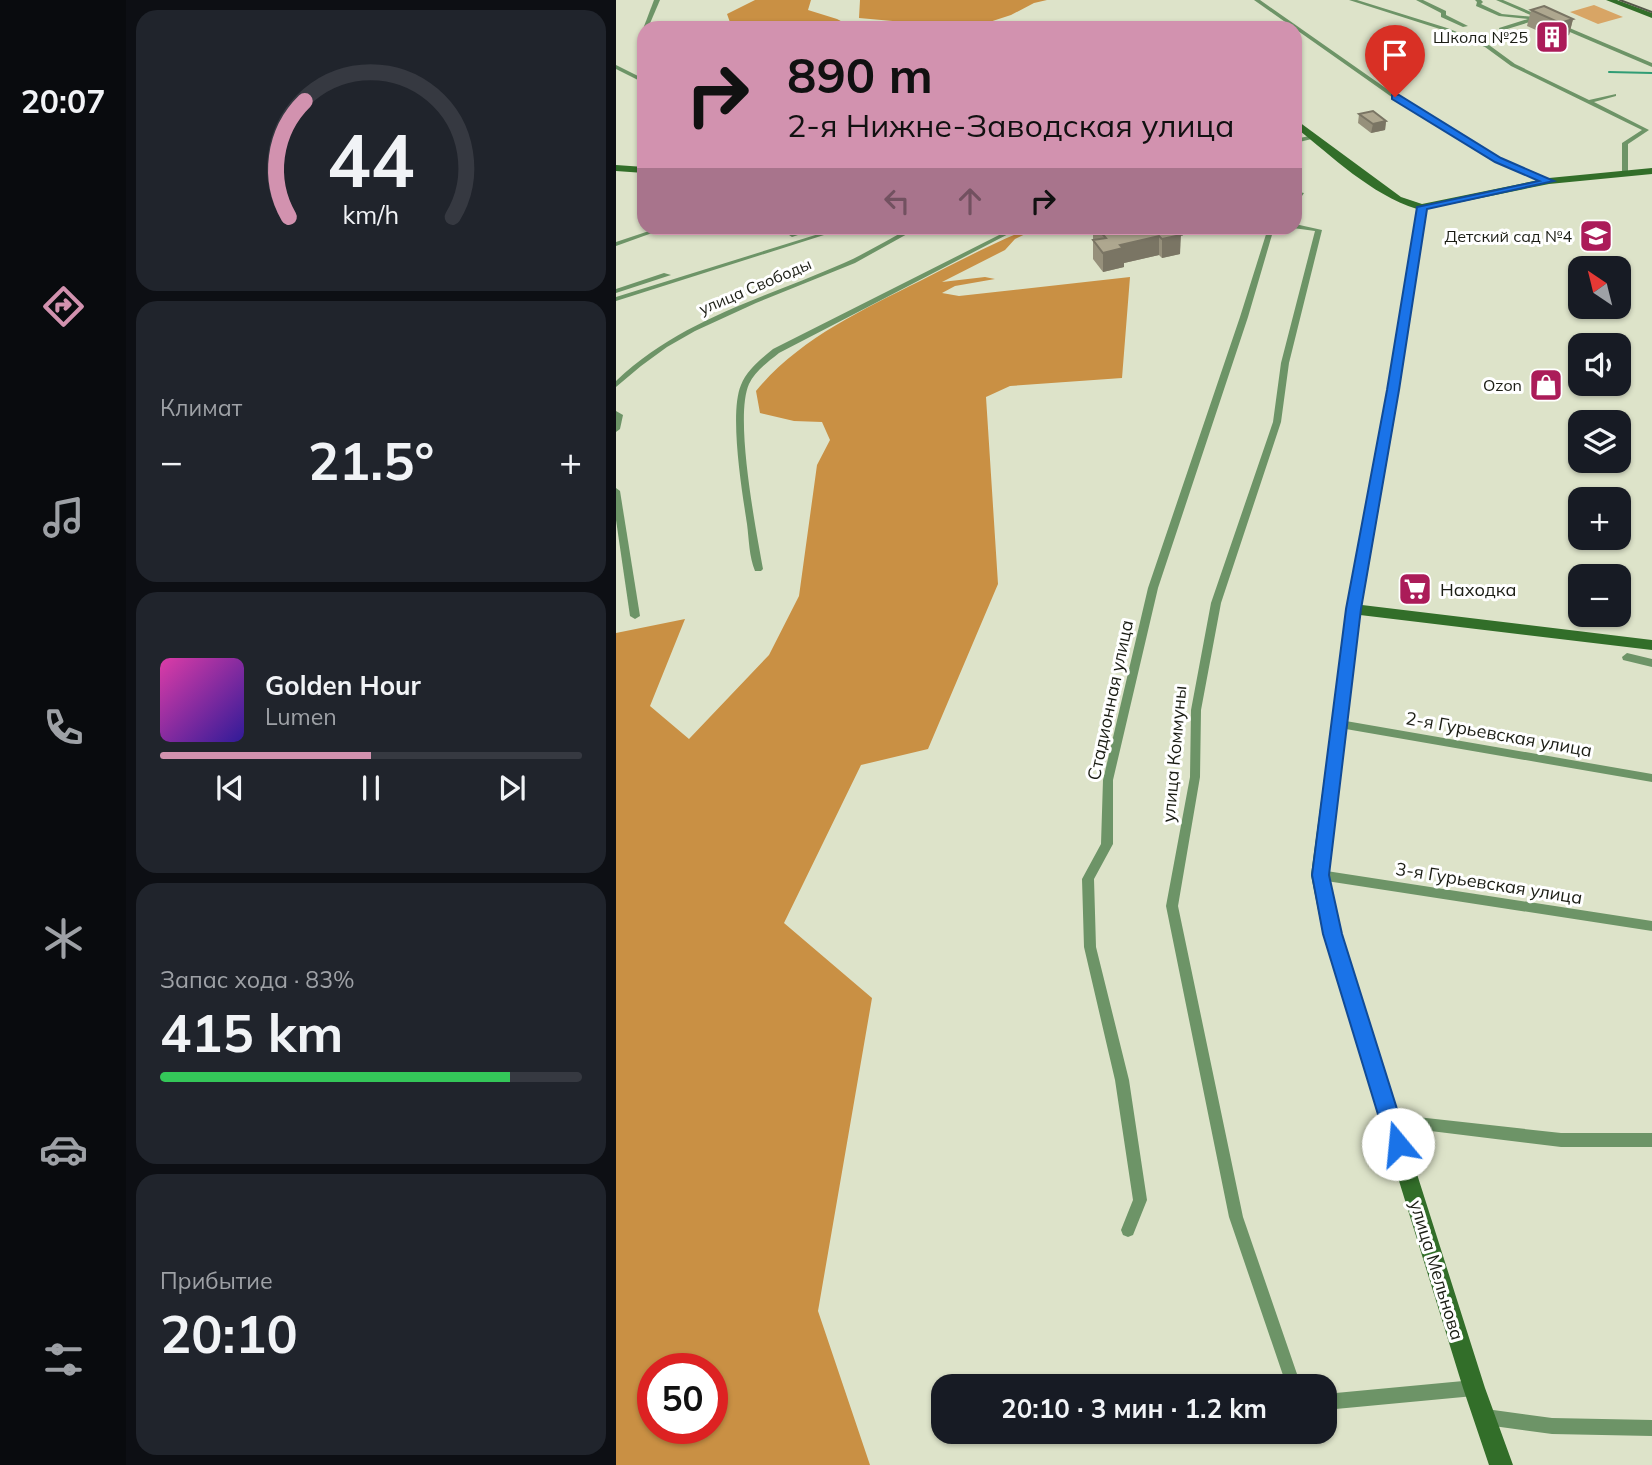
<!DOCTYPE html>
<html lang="ru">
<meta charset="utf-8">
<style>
:root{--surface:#171b24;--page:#20242c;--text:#f1f3f6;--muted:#9ea1a6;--line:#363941;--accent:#d292af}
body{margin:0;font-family:Mulish,sans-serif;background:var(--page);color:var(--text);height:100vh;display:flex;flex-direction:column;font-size:26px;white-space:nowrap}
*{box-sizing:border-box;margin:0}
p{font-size:23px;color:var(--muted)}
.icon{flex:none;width:38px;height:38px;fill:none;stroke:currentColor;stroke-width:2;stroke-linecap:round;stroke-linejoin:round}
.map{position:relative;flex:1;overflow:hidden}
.details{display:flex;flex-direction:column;gap:10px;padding:10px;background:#0d0f14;width:490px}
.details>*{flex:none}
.hud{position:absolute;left:21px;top:21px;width:665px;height:214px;border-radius:21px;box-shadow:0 2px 5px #0004;background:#d292af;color:#111;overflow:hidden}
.needle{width:46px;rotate:325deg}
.fabs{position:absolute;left:952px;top:256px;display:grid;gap:14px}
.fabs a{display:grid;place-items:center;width:63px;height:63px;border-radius:14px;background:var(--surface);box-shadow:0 2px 5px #0004;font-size:35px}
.speed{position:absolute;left:21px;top:1353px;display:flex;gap:14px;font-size:35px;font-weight:700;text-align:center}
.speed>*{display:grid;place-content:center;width:91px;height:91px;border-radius:50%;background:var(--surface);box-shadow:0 2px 5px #0004;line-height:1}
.speed .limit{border:10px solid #d22;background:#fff;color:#111}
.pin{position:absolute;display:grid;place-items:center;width:60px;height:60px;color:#fff;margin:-72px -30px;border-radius:50% 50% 50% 0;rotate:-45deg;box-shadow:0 0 7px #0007}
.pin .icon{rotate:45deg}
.me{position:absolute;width:77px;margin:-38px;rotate:343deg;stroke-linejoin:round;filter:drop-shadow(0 0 5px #0008)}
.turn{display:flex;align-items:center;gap:24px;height:147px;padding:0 35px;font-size:32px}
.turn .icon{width:91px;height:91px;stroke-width:2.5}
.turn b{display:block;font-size:49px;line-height:60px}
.lanes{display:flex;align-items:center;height:66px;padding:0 35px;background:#0003;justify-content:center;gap:35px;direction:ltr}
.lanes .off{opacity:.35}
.big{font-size:52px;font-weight:700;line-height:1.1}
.details .card{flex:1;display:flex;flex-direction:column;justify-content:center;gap:10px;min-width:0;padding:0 24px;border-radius:21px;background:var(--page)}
.details .dial{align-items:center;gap:0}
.dial svg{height:182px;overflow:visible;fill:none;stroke:var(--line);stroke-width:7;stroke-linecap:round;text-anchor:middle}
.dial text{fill:var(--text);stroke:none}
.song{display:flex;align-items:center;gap:21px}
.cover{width:84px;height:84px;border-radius:10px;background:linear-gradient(135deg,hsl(320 70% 55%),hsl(250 70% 35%))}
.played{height:7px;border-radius:4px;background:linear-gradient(90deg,var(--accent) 50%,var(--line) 50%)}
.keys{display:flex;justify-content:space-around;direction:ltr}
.heat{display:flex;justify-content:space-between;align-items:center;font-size:38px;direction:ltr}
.charge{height:10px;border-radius:5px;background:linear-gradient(90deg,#34c759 83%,var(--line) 0)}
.trip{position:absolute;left:315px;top:1374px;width:406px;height:70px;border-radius:21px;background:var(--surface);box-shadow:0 2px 5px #0004;font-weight:700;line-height:70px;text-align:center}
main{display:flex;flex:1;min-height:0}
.tab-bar{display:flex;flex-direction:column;width:126px;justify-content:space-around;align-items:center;background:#090b0e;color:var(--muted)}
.tab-bar .icon{width:49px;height:49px}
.tab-bar .active{color:var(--accent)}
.tab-bar b{font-size:32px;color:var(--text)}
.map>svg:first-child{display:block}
</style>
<main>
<nav class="tab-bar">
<b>20:07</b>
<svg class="icon active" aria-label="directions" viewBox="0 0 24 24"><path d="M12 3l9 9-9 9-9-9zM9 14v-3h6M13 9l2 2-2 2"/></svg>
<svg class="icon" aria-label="music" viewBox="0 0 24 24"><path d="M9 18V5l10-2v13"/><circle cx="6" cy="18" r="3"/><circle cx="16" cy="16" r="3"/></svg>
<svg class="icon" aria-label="phone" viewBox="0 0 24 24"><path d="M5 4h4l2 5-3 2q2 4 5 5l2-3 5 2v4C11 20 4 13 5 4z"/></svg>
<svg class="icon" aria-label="climate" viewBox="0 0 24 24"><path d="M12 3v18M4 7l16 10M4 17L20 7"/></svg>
<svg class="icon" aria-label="car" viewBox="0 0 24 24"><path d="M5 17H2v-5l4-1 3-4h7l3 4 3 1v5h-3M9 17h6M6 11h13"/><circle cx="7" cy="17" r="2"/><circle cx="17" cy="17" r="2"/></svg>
<svg class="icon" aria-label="filters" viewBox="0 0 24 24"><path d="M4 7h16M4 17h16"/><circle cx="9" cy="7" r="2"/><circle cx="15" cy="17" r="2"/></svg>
</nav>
<section class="details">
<div class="card dial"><svg viewBox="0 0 100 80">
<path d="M14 69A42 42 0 1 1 86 69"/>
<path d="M14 69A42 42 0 0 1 21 18" stroke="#d292af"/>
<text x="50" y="56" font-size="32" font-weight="700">44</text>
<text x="50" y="72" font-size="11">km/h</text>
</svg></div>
<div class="card"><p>Климат</p>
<div class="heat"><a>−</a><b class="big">21.5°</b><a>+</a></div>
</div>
<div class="card">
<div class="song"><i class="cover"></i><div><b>Golden Hour</b><p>Lumen</p></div></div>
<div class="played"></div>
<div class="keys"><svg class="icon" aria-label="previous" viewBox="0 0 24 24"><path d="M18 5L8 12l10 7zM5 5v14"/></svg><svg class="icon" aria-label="pause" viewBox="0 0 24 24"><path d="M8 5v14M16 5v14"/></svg><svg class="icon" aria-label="next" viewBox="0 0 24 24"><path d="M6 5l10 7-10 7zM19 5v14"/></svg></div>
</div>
<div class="card"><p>Запас хода · 83%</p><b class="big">415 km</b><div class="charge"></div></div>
<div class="card"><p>Прибытие</p><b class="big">20:10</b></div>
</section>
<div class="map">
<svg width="1036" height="1465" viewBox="0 0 1036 1465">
<rect width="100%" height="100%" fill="#dde3c9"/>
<!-- green -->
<polygon fill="#d8a565" points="978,5 1007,17 982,24 954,12"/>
<!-- forest -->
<g fill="#c99044" fill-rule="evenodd">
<polygon points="139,0 195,0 192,10 221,19 238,28 116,28 111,14"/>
<polygon points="244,0 431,0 418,3 395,15 355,28 243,18"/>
<path d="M415,228H422L399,239L389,250L326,282L369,277L379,279L339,286L326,293L343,296L514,277L506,378L394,386L370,397L382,584L312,749L245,765L168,923L256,998L202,1311L254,1465H0V633L69,619L34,706L73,739L153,655L183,596L201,465L214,440L206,422L178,421L144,413L140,391C183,339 244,311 304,281C341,262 377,243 415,228ZM37,1368H96V1428H37Z"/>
</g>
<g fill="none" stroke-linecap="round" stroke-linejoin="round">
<!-- stream -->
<polyline stroke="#2f9c74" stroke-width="2" points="993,72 1036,73"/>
<!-- minor -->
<g fill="#6d9467" fill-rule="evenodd">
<polygon points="38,0 44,0 32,28 27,29"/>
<polygon points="638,0 644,0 801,110 884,159 936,181 931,182 880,161 797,112"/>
<polygon points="733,0 741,0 831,28 873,45 899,64 973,100 1000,94 1000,96 978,102 1033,130 1012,144 1012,172 1009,174 1006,172 1006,143 1026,130 895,66 869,47 827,30"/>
<polygon points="800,0 807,0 830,11 830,15 852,26 847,27 825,17 825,13"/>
<polygon points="859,0 865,0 867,2 865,4 886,14 919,17 880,0 887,0 929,18 926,20 919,17 917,21 888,30 890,34 885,35 883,28 912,19 883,16 860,6 861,2"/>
<polygon points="944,24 1036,63 1036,67 942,27"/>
<polygon points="0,65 28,79 28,83 0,69"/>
<polygon points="698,135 700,136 700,138 679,143 679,139"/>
<polygon points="683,192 688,193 681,203 679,204 679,197"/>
<polygon points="679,224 706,230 673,363 665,422 605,603 585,710 584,777 562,906 627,1217 681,1374 689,1381 692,1386 672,1386 670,1384 613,1217 550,906 574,777 575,710 595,603 657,422 665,363 699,231 677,228 679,228"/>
<polygon points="42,228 50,228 0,246 0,242"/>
<polygon points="194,228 203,228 176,237 173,235"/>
<polygon points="222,228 230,228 0,301 0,297"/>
<path d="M295,228H302L239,263L140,303L79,331L51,347L25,366L0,387V381C67,318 147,299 228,263C251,253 272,239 295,228Z"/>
<path d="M397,228H404L163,353C152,362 139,371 133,384C118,417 140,530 147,569L145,571H139C133,557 133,539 131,524C126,491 113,413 125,385C131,370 145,359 157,349Z"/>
<polygon points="652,228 658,228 632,317 542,588 497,780 497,844 478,879 480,947 513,1080 531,1200 517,1235 512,1237 507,1235 505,1230 517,1200 499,1080 468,947 466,879 485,844 487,780 532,588 624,317"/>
<polygon points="48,273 55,275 0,293 0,289"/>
<polygon points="0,411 7,415 4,429 0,432"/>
<polygon points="0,488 4,491 24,616 19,619 14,616 0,520"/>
<polygon points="1011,653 1036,659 1036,667 1007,660 1006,657"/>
<polygon points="724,720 1036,774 1036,782 724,728 719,724"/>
<polygon points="704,870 1036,921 1036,931 704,880 700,878 698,875 700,872"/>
<polygon points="774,1114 945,1133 1036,1133 1036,1147 945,1147 774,1126 769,1125 767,1120 769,1115"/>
<polygon points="858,1380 863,1383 866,1388 863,1393 858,1396 709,1410 709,1394"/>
<polygon points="870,1409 936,1418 1036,1420 1036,1436 936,1434 870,1425 865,1422 862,1417 865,1412"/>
</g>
<!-- secondary -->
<g fill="#326e29" fill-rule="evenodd">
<polygon points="990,0 1001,0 1036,13 1036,18"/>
<path d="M679,119L785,197L806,204L933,178L1036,168V174L933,184L811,209L780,409L746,605L1036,640V650L744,615L713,875L725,935L869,1388L897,1465H873L847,1388L707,935L695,875L731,609L768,409L801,209C754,194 717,157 679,127Z"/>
<polygon points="0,165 28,167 28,173 0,171"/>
</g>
<!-- tram -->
<polyline stroke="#55584a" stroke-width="2" points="1004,0 1036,12"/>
</g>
<!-- wall -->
<g fill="#96907b">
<polygon points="915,10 957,19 953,35 940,39 911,26"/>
<polygon points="743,114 770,121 769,130 755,133 742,123"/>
<polygon points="477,228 557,228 564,254 546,258 543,255 508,263 508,267 487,272 477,259"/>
</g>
<!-- shaded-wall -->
<g fill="#7a7564">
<polygon points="957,19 953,35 940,39 944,23"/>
<polygon points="770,121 769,130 755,133 757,124"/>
<polygon points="565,235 564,254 546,258 546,239"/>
<polygon points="543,236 543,255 508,263 508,267 487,272 487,253 504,245"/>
</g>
<!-- building -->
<g fill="#aea78f" stroke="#7a7564" stroke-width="2">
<polygon points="928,6 957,19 944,23 915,10"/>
<polygon points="757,111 770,121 757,124 743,114"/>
<polygon points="481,228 557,228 565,235 546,239 543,236 504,245 507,248 487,253 477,240 490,238"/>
</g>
<!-- route -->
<polygon fill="#1a73e8" stroke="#114b97" stroke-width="2" points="776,95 783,95 885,158 938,181 811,209 783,390 745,609 713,875 726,934 792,1144 789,1151 782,1154 774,1151 771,1144 707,934 696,875 730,609 771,390 801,207 923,181 879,162 776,99"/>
<!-- icons -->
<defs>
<symbol id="building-square" viewBox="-11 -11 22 22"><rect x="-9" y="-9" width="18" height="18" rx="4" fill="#ab1c59" stroke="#fff"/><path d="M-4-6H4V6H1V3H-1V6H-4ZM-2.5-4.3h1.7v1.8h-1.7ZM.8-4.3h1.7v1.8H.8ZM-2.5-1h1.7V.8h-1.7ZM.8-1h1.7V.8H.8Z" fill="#fff"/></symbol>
<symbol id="school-square" viewBox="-11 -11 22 22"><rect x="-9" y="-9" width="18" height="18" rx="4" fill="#ab1c59" stroke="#fff"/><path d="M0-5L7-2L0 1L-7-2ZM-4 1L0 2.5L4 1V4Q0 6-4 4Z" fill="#fff"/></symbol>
<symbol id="shop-square" viewBox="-11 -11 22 22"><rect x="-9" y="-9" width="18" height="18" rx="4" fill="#ab1c59" stroke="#fff"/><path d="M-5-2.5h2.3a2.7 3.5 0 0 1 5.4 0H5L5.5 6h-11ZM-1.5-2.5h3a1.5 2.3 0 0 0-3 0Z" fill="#fff"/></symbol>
<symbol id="supermarket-square" viewBox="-11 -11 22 22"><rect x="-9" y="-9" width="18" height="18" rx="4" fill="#ab1c59" stroke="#fff"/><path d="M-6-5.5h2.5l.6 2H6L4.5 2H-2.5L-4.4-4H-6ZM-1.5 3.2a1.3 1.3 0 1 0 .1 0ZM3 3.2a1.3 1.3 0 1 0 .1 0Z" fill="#fff"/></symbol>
</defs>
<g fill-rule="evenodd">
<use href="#building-square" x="917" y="18" width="38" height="38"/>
<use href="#school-square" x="961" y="217" width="38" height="38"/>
<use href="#shop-square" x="911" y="366" width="38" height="38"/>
<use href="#supermarket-square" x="780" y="570" width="38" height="38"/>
</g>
<g text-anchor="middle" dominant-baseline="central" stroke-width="6" stroke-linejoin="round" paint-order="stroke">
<!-- far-poi labels -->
<g font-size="16" fill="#1b1d14" stroke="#fff" text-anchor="end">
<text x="912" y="37">Школа №25</text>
<text x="956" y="236">Детский сад №4</text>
<text x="906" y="385">Ozon</text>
</g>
<!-- far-street labels -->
<g font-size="16" fill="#1b1d14" stroke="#fff">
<text transform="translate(139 286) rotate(-23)">улица Свободы</text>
</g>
<!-- poi labels -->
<g font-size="18" fill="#1b1d14" stroke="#fff" text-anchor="start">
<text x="824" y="589">Находка</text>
</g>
<!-- street labels -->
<g font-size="18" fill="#1b1d14" stroke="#fff">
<text transform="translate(494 700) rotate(-78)">Стадионная улица</text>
<text transform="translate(883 734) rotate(10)">2-я Гурьевская улица</text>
<text transform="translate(558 754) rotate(-85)">улица Коммуны</text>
<text transform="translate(873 883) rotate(9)">3-я Гурьевская улица</text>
<text transform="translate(821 1270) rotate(73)">улица Мельнова</text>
</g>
</g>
</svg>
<div class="fabs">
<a><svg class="needle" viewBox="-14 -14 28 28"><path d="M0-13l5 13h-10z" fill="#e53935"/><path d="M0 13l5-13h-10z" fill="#9ea1a6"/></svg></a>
<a><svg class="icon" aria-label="sound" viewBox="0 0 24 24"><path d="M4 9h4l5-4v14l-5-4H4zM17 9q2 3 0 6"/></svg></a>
<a><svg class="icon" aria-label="layers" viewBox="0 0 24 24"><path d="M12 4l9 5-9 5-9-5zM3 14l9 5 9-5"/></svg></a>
<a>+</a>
<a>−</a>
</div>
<div class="speed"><div class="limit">50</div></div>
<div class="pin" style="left:779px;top:97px;background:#d93025"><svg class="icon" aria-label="arrive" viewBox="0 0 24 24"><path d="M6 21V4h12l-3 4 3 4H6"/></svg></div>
<svg class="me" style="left:782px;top:1144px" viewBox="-20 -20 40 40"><circle r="19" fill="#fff"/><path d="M0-13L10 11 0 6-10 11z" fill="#1a73e8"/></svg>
<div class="trip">20:10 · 3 мин · 1.2 km</div>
<div class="hud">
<div class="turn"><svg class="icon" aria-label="right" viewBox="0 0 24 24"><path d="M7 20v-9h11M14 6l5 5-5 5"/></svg><div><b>890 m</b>2-я Нижне-Заводская улица</div></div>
<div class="lanes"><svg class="icon off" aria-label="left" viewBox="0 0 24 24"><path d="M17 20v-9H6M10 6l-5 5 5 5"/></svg><svg class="icon off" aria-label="ahead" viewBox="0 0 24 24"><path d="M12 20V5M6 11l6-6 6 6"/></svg><svg class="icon" aria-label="right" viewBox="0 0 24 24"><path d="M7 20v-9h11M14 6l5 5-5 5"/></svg></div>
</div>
</div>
</main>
